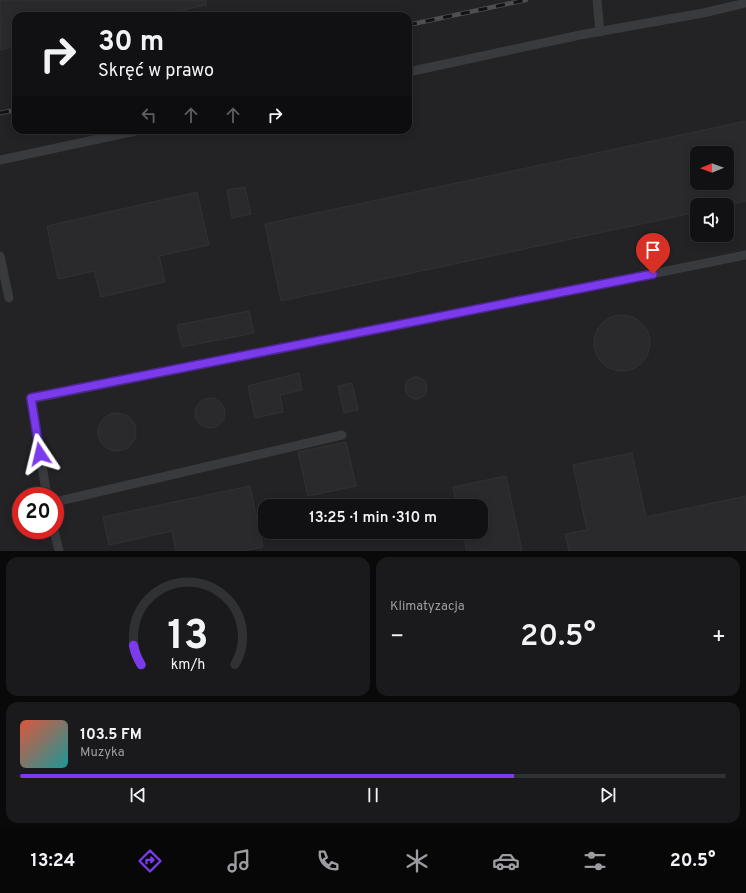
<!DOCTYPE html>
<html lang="pl">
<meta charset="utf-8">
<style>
:root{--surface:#111113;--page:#1a1a1c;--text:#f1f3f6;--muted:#9c9da0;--line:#303133;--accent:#7c3aed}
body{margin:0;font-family:Overpass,sans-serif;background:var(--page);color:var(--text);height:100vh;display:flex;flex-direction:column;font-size:15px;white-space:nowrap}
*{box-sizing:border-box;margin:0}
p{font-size:13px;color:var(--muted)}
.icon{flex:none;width:22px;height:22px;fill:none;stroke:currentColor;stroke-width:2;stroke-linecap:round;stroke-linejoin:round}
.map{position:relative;height:551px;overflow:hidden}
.panel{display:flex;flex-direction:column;gap:6px;padding:6px;background:#09090a;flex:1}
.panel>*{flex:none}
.hud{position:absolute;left:12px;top:12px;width:400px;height:122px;border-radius:12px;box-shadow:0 2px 10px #0003,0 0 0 1px var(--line);background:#111113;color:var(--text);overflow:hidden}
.needle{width:26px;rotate:269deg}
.buttons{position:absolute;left:690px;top:146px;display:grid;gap:8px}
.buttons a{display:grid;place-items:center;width:44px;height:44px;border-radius:8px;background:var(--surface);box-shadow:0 2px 10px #0003,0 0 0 1px var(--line);font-size:20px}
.speed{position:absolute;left:12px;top:487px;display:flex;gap:8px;font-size:20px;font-weight:700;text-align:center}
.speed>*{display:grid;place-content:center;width:52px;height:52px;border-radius:50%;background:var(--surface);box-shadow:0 2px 10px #0003,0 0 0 1px var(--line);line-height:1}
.speed .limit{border:6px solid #d22;background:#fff;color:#111}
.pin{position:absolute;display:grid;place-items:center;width:34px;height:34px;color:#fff;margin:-41px -17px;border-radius:50% 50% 50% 0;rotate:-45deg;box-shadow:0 0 4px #0007}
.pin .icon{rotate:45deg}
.me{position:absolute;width:44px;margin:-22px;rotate:350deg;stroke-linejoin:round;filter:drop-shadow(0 0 3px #0008)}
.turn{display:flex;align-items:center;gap:14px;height:84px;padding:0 20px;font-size:18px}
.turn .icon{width:52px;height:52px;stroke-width:2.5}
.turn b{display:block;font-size:28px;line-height:34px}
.lanes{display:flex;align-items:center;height:38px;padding:0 20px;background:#0003;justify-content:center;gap:20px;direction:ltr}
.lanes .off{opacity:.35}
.big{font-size:30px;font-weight:600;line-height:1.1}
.panel .card{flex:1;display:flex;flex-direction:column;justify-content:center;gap:6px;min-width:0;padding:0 14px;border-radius:12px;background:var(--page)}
.panel .dial{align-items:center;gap:0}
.dial svg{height:104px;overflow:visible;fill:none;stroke:var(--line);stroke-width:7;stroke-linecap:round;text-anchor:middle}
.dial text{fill:var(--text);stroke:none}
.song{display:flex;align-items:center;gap:12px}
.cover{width:48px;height:48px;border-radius:6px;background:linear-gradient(135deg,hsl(10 70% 55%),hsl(180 70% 35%))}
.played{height:4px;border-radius:2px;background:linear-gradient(90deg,var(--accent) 70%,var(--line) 70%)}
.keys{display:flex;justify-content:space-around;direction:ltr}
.heat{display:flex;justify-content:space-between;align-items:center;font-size:22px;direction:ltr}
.panel .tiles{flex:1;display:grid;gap:6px;grid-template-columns:1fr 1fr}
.card:last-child{grid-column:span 2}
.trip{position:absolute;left:258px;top:499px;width:230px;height:40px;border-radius:12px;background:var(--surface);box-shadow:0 2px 10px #0003,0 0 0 1px var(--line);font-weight:600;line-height:40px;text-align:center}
.dock{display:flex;height:64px;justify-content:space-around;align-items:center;background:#070708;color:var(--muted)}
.dock .icon{width:28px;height:28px}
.dock .active{color:var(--accent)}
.dock b{font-size:18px;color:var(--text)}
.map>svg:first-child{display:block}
</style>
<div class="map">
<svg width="746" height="551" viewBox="0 0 746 551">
<rect width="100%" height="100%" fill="#171719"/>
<!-- built -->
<path fill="#232326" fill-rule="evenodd" d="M0,0H746V551H0ZM16,16H408V130H16ZM697,153H727V183H697ZM697,205H727V235H697ZM21,496H55V530H21ZM265,506H481V532H265Z"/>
<!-- building -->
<g fill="#2a2a2d" stroke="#313235" fill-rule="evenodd">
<polygon points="0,0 206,0 206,5 157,16 16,16 16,46 0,50"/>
<path d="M746,121V201L730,205H697V212L281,301L265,224ZM697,153H727V183H697Z"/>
<polygon points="245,187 251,214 232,218 227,190"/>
<polygon points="197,192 209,245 159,256 165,282 101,297 94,271 58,279 47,226"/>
<polygon points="249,311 254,333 182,347 177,325"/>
<circle cx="622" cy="343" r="28"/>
<polygon points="299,373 302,390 280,395 283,412 255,418 248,386"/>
<circle cx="416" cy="388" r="11"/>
<polygon points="352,383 358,410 344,413 338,386"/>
<circle cx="210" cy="413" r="15"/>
<circle cx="117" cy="432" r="19"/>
<polygon points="346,442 356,486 308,496 298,452"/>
<polygon points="632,453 646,517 746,496 746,551 569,551 565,534 587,530 573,465"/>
<polygon points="506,476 522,551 467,551 462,532 481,532 481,506 457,506 453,487"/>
<polygon points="250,486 263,547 243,551 176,551 172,531 109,545 103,517"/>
</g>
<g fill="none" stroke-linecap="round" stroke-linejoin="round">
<!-- service -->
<g stroke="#383a3d" stroke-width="9">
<polyline points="597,0 600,32"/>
<polyline points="408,72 580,35 703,13 746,3"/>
<polyline points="0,160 140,130"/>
<polyline points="0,256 9,298"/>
<polyline points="47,496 31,399 746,255"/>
<polyline points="55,502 342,435"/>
<polyline points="54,530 59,551"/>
</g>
<defs>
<g id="rail">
<polyline points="408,25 526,0"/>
<polyline points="0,113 16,110"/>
</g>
</defs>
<!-- rail casing -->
<use href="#rail" stroke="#4c4e52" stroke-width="4.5"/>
<!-- rail -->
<use href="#rail" stroke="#121214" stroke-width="3" stroke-dasharray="9" stroke-linecap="butt"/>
</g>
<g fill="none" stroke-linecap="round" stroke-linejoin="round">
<defs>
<polyline id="route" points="40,454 31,398 653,274"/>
</defs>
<!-- route casing -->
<use href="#route" stroke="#51269a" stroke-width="10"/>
<!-- route -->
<use href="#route" stroke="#7c3aed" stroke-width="7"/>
</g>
</svg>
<div class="buttons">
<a><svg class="needle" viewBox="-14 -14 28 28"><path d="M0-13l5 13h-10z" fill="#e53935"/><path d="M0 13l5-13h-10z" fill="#9c9da0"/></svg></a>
<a><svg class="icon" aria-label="sound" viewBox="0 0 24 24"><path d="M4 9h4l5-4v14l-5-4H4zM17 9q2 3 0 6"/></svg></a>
</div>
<div class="speed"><div class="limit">20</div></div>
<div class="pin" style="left:653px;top:274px;background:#d93025"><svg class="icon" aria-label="arrive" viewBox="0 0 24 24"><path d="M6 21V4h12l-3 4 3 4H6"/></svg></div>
<svg class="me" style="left:40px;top:454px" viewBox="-20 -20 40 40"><path d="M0-17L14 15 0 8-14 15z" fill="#7c3aed" stroke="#fff" stroke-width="4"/></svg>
<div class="trip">13:25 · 1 min · 310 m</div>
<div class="hud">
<div class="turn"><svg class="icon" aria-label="right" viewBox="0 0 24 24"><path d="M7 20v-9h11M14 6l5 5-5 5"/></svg><div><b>30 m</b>Skręć w prawo</div></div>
<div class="lanes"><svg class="icon off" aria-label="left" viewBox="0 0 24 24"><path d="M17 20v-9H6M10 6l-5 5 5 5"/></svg><svg class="icon off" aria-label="ahead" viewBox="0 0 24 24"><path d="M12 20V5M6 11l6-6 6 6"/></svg><svg class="icon off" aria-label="ahead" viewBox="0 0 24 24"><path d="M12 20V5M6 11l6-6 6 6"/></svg><svg class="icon" aria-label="right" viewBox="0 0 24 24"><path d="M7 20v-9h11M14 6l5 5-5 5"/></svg></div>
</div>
</div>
<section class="panel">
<div class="tiles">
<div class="card dial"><svg viewBox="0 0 100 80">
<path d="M14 69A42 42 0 1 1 86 69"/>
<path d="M14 69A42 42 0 0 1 8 54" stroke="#7c3aed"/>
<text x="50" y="56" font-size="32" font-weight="700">13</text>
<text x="50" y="72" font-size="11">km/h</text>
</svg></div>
<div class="card"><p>Klimatyzacja</p>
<div class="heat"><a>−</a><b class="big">20.5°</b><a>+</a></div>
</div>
<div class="card">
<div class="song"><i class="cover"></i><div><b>103.5 FM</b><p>Muzyka</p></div></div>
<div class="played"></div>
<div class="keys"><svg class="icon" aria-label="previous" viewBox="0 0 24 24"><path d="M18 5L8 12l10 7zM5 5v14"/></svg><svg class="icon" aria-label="pause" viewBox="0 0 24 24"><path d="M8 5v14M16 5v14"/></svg><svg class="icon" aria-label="next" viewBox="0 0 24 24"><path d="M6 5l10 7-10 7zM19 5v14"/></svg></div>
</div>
</div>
</section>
<nav class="dock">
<b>13:24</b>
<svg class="icon active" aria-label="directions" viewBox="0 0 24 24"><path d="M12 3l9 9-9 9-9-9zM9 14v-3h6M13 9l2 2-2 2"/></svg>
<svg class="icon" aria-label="music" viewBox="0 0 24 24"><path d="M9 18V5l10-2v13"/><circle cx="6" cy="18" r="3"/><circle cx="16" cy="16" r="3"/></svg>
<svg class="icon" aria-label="phone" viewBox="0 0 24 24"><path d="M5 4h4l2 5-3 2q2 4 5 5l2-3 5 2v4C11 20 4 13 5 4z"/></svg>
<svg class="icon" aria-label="climate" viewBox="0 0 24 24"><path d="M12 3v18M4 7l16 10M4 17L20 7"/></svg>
<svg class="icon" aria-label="car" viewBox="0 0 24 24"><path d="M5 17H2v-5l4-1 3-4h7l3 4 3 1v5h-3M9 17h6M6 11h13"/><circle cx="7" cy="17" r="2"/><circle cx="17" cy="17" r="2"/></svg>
<svg class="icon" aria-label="filters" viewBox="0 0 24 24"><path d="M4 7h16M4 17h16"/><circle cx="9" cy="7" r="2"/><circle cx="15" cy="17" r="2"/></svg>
<b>20.5°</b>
</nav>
